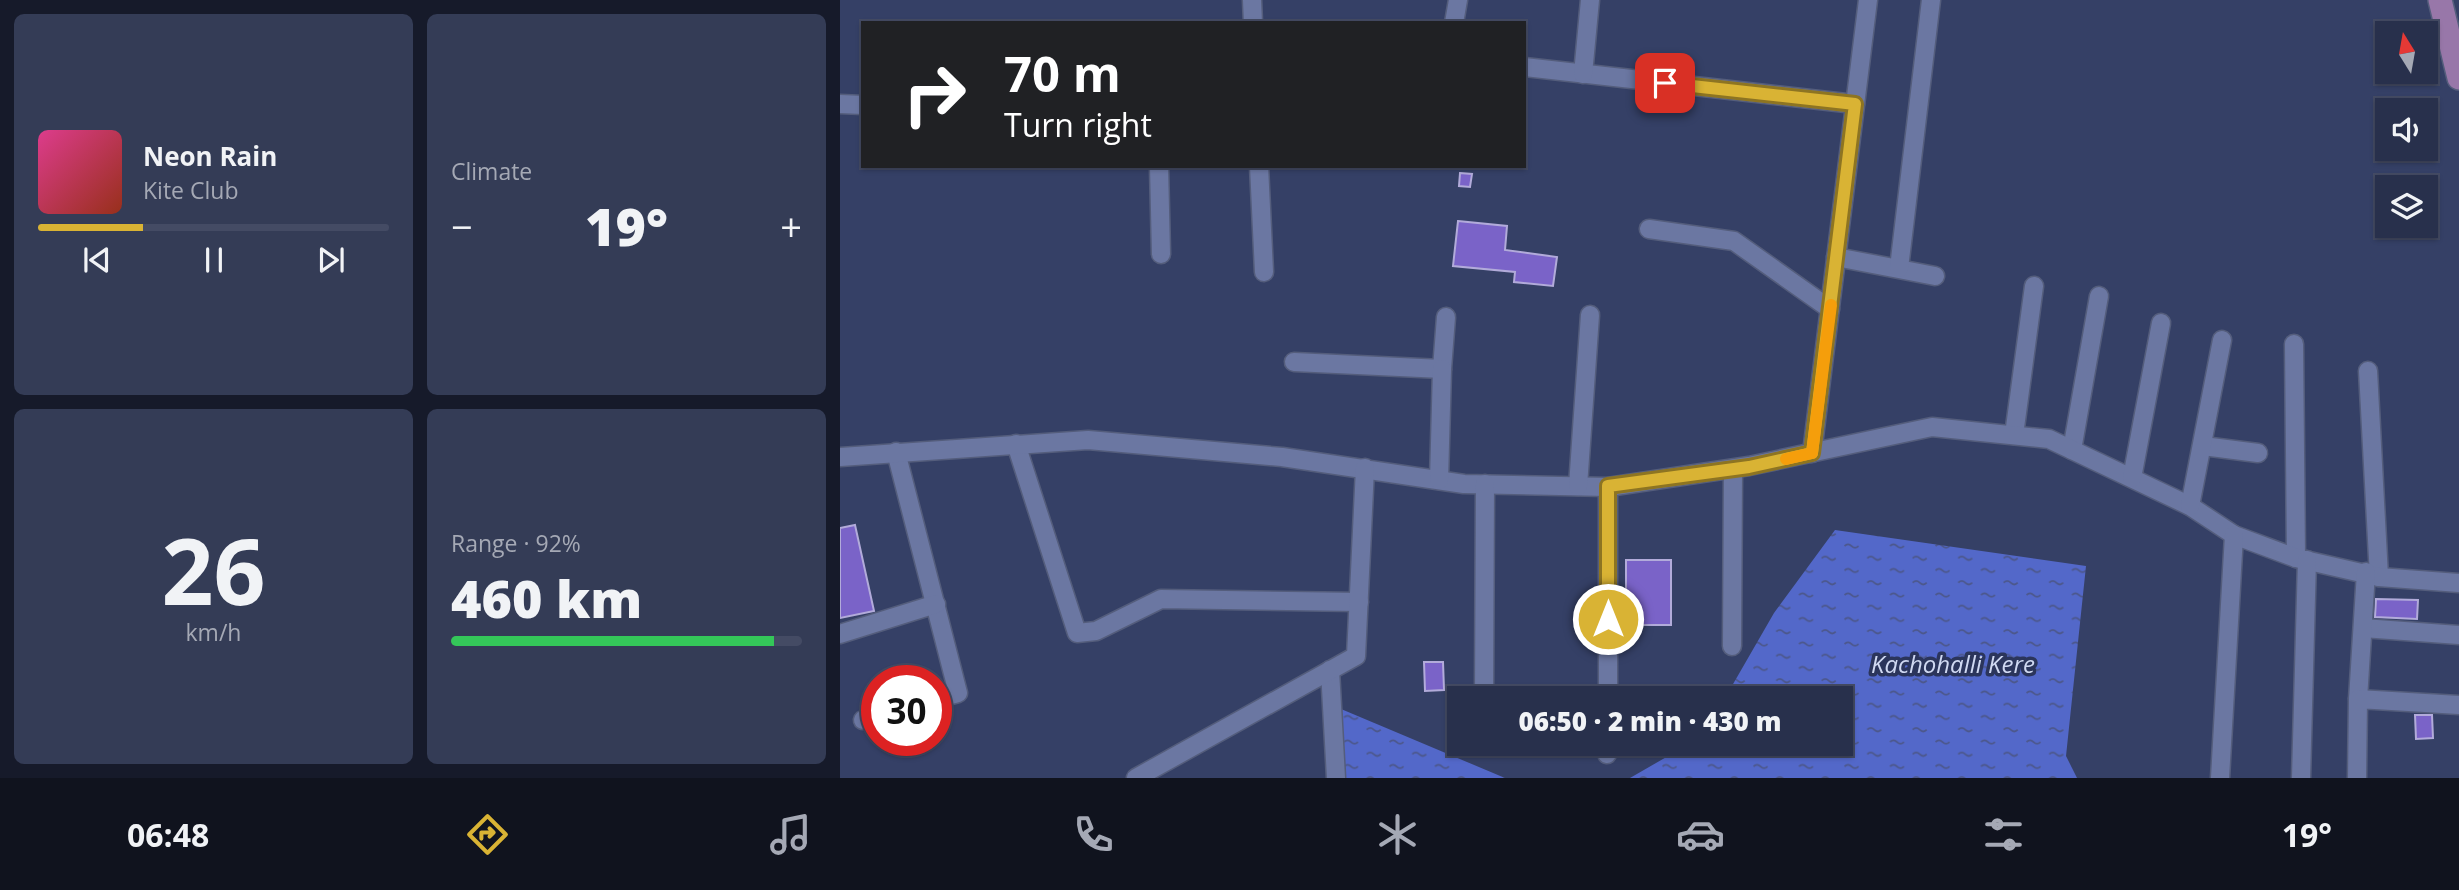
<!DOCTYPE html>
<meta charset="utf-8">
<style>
:root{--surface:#28304c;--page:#343c56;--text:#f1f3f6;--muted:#a5a9b5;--line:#444b64;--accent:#d9b334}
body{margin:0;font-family:"Open Sans",sans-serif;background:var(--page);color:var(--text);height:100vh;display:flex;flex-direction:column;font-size:26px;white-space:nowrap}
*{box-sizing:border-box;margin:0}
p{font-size:23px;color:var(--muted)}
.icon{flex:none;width:38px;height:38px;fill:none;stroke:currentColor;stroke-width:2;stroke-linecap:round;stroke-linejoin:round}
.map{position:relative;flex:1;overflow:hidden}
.panel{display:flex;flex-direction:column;gap:14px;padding:14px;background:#161a2a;width:840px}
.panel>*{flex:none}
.guide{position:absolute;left:21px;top:21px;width:665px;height:147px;border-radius:0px;box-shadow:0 2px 5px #0004,0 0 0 2px var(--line);background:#202124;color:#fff;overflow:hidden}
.needle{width:46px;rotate:349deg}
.fabs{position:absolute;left:1535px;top:21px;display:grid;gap:14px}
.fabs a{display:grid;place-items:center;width:63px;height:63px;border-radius:0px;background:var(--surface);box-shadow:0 2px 5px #0004,0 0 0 2px var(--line);font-size:35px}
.speed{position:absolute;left:21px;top:665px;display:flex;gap:14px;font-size:35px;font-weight:700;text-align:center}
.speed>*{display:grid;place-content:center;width:91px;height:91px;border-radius:50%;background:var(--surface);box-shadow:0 2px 5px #0004,0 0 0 2px var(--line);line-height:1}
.speed .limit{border:10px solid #d22;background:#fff;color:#111}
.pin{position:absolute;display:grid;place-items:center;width:60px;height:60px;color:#fff;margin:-30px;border-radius:14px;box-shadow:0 4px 10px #0006}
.me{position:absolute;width:77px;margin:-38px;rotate:0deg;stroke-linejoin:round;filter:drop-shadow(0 0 5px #0008)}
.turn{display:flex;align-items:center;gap:24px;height:147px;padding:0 28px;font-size:32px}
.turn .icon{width:91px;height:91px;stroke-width:2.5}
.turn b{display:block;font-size:49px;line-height:60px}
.big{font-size:52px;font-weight:800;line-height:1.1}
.panel .widget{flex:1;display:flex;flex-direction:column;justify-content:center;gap:10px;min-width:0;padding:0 24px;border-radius:10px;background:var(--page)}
.panel .dial{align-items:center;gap:0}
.dial b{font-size:91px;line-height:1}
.song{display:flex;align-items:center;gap:21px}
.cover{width:84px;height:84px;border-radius:10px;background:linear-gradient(135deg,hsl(330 70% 55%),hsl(10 70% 35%))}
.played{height:7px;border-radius:4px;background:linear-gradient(90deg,var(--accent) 30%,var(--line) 30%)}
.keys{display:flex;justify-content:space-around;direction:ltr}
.heat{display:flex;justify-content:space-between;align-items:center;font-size:38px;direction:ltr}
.charge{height:10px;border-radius:5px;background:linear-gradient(90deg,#34c759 92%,var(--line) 0)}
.panel .tiles{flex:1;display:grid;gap:14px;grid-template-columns:repeat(2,1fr)}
.trip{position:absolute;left:607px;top:686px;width:406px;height:70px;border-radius:0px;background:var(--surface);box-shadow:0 2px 5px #0004,0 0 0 2px var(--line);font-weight:800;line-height:70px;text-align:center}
.tab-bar{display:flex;height:112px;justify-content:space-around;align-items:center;background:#10131e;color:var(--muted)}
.tab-bar .icon{width:49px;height:49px}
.tab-bar .on{color:var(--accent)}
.tab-bar b{font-size:32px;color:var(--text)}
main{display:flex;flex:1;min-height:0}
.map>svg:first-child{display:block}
</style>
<main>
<section class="panel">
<div class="tiles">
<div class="widget">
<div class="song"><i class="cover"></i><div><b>Neon Rain</b><p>Kite Club</p></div></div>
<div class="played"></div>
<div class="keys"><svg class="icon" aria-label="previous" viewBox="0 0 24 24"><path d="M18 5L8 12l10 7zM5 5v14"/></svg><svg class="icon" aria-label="pause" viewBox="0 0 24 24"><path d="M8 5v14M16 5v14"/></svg><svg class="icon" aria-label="next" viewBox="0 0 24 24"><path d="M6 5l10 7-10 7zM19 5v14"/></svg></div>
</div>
<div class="widget"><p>Climate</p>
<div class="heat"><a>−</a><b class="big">19°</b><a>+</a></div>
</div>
<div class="widget dial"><b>26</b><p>km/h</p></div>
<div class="widget"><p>Range · 92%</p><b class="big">460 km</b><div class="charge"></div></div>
</div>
</section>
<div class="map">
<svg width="1619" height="778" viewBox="0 0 1619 778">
<defs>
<pattern id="water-ripples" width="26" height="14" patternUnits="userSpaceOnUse" patternTransform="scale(1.75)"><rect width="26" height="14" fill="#5368c9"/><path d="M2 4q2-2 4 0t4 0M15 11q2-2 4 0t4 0" fill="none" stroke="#4c578a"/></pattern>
</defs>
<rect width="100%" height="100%" fill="#354066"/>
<!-- water -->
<g fill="url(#water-ripples)">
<polygon points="995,530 1246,566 1226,756 1237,778 790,778 849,744 1001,744 1001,698 885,698 934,613"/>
<polygon points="482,701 665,778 500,778"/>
</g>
<!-- building -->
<g fill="#7a63c8" stroke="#b2abda" stroke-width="2">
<polygon points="620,173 632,174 630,187 619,186"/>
<polygon points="618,221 667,226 665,250 717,257 713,286 674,282 675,272 613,266"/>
<polygon points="15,525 34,611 0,618 0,528"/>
<rect x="786" y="560" width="45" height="65"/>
<polygon points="1536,599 1578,600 1577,619 1535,617"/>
<polygon points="584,662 603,662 604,690 585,691"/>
<polygon points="1575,715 1592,715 1593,738 1576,739"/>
</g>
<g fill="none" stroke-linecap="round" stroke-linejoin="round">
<defs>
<g id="minor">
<polyline points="412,0 413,23"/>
<polyline points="614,23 618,0"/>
<polyline points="684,67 1015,104"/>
<polyline points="743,74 750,0"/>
<polyline points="0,104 23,105"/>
<polyline points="319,166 321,254"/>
<polyline points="419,166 424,272"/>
<polyline points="809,229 894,241 990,309"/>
<polyline points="996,257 1095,276"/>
<polyline points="1059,268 1091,0"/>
<polyline points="1454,344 1456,558"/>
<polyline points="454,362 602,369 606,317"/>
<polyline points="1528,371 1539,577"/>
<polyline points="1174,435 1194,286"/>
<polyline points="176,444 237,633 256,631 321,599 519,602"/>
<polyline points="1363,446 1418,453"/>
<polyline points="1232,450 1259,296"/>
<polyline points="56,452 118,693 96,699"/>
<polyline points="972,453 1028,0"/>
<polyline points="0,457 248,440 442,457 624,484 768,487 909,466 1092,427 1209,439 1350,506 1394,535 1456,558 1539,577 1619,583"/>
<polyline points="1292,478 1321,323"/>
<polyline points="599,480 602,369"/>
<polyline points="738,486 750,315"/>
<polyline points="1350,506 1382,340"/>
<polyline points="1523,628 1619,635"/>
<polyline points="0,634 96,604"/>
<polyline points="892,646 893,469"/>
<polyline points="490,670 496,778"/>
<polyline points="644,698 645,484"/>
<polyline points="768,698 768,487"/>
<polyline points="1518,699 1526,572"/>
<polyline points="23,720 37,716"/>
<polyline points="767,754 768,744"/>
<polyline points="296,778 516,656 525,468"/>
<polyline points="1380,778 1394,535"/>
<polyline points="1461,778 1467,560"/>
<polyline points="1517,778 1518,699 1619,705"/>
</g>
<polyline id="major" points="1600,0 1619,78"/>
</defs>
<!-- minor casing -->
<use href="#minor" stroke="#545d7c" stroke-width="21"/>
<!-- major casing -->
<use href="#major" stroke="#545d7c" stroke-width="26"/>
<!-- minor -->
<use href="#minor" stroke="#6b77a2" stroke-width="18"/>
<!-- major -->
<use href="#major" stroke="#9877a9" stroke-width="23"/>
</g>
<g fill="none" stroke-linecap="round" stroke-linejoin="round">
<defs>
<polyline id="route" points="768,619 768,486 909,467 972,453 1015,104 825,83"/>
</defs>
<!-- route casing -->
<use href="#route" stroke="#8d7422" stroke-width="18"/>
<!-- route -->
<use href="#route" stroke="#d9b334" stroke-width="12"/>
<!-- slow -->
<polyline stroke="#f59e0b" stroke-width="12" points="946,459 972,453 991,305"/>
</g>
<g text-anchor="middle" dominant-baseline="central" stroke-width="7" stroke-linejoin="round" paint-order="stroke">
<!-- water labels -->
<g font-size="24" font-style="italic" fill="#d0d9f2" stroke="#2b355b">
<text x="1113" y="663">Kachohalli Kere</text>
</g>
</g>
</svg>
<div class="fabs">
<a><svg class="needle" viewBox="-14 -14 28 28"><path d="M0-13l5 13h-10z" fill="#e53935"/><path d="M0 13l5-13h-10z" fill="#a5a9b5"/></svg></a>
<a><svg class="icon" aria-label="sound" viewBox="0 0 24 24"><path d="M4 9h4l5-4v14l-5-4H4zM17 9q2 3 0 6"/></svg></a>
<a><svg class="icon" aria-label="layers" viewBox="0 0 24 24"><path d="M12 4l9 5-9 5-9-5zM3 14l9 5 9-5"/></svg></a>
</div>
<div class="speed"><div class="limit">30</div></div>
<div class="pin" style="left:825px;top:83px;background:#d93025"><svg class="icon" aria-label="arrive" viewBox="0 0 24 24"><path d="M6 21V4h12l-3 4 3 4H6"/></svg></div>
<svg class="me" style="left:768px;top:619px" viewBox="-20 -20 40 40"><circle r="17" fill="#d9b334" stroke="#fff" stroke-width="3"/><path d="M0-11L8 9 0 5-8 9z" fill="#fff"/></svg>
<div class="trip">06:50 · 2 min · 430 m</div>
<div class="guide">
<div class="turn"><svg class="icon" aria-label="right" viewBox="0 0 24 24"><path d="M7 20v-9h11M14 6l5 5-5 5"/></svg><div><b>70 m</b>Turn right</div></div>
</div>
</div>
</main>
<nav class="tab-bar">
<b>06:48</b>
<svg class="icon on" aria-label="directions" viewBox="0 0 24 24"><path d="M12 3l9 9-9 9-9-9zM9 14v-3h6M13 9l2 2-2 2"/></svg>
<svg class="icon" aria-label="music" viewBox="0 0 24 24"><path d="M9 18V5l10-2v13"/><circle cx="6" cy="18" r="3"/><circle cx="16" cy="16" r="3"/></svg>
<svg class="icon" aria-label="phone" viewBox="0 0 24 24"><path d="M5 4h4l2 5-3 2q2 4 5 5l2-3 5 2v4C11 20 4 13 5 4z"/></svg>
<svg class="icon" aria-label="climate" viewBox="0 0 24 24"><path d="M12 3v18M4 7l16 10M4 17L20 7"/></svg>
<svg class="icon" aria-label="car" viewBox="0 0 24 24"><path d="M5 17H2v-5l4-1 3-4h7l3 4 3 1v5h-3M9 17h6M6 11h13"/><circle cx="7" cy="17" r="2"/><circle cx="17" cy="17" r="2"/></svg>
<svg class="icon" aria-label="filters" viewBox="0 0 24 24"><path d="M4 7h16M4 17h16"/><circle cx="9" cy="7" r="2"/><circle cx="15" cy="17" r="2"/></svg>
<b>19°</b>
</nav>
